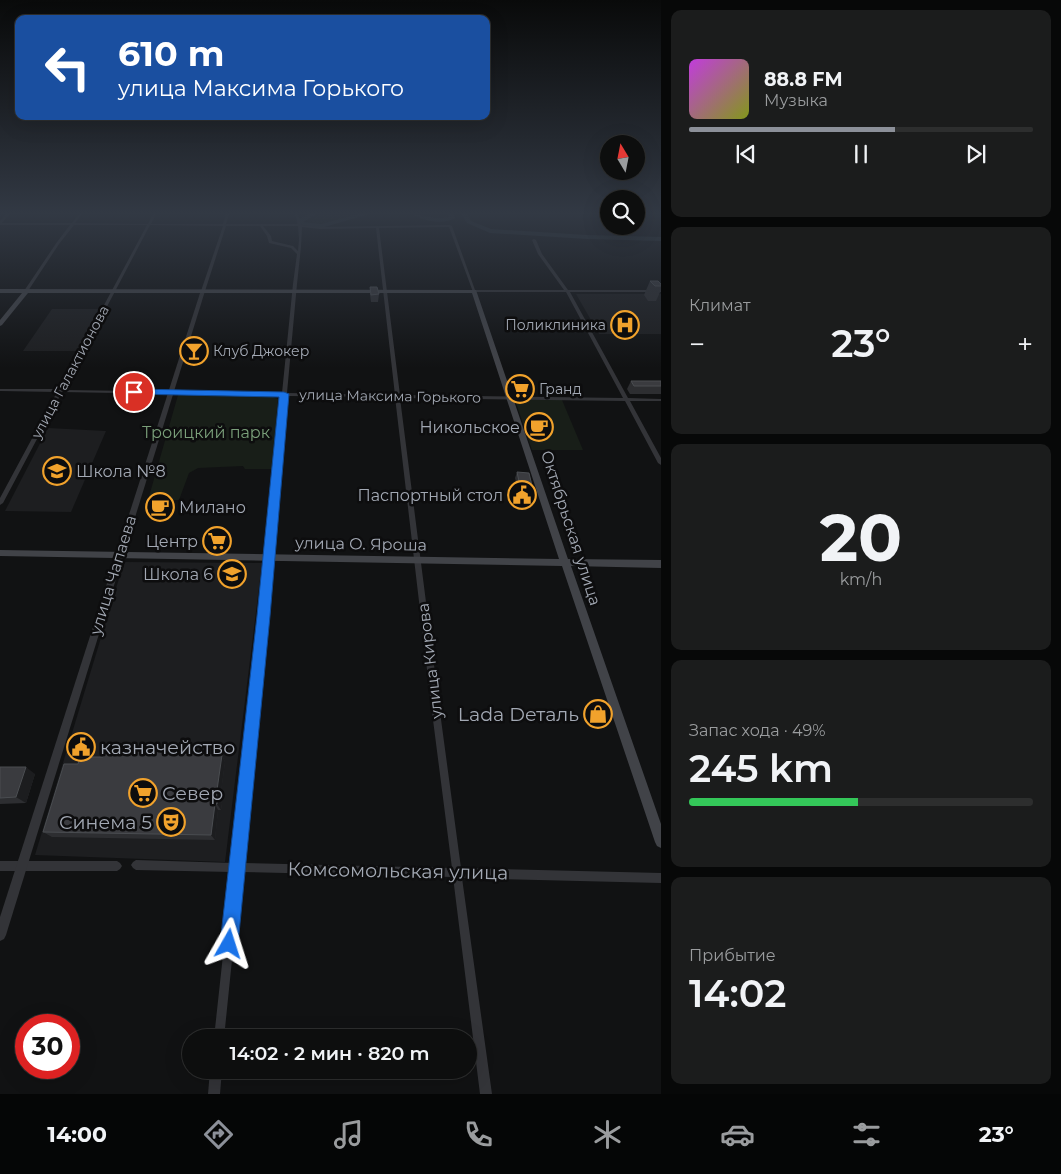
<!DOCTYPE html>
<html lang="ru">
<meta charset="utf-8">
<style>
:root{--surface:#0d0e0e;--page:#1b1c1c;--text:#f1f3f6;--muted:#9a9c9e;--line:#2d2e2e;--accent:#8c9099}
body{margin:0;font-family:Montserrat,sans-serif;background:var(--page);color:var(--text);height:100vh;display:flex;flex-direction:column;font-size:19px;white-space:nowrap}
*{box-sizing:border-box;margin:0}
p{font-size:16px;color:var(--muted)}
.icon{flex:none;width:28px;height:28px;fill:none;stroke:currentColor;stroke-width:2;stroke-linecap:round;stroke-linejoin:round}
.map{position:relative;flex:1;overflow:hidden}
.sheet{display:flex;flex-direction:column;gap:10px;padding:10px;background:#070808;width:400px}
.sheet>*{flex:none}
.top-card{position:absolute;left:15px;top:15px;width:475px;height:105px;border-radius:10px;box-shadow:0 5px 20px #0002,0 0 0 1px var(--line);background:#1a4fa0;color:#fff;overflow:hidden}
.needle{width:32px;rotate:350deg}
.fabs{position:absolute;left:600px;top:135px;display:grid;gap:10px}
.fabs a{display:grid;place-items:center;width:45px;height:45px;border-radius:50%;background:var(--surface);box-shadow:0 5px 20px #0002,0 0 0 1px var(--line);font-size:25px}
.speed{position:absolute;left:15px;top:1014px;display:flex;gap:10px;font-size:25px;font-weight:700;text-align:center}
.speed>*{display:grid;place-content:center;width:65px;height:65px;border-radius:50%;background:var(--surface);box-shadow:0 5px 20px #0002,0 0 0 1px var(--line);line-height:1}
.speed .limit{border:8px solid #d22;background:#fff;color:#111}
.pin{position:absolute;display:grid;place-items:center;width:42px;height:42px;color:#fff;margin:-21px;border:2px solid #fff;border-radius:50%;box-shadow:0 1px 5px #0007}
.me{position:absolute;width:55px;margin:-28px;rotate:6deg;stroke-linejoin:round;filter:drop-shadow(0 0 4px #0008)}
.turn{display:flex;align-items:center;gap:18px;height:105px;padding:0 20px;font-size:22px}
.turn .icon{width:65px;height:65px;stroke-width:2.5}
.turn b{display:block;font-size:35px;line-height:42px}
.big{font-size:38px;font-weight:600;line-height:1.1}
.sheet .card{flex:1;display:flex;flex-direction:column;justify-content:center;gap:8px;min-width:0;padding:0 18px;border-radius:10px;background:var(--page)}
.sheet .dial{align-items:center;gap:0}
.dial b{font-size:65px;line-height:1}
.song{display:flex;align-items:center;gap:15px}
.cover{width:60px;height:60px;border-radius:8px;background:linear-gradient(135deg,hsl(290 70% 55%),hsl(70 70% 35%))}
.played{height:5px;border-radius:2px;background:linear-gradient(90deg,var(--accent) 60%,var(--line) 60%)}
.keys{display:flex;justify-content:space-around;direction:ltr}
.heat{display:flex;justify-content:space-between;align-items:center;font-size:28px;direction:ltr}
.charge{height:8px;border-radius:4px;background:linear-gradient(90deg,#34c759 49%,var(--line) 0)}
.trip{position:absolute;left:182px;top:1029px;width:295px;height:50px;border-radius:25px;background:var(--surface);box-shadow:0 5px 20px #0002,0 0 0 1px var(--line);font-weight:600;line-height:50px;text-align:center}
.tabs{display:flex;height:80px;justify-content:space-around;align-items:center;background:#050606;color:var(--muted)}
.tabs .icon{width:35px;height:35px}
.tabs .active{color:var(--accent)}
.tabs b{font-size:22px;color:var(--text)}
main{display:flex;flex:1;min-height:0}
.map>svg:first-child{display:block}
</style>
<main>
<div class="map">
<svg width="661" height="1094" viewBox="0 0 661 1094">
<rect width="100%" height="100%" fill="#111213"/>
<!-- built -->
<g fill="#1d1e20">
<polygon points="576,294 661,294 661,334 599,334"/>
<polygon points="52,309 99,309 77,351 23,351"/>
<polygon points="48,428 106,431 71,512 5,511"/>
<polygon points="124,562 262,563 225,862 35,855"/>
</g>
<!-- green -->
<g fill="#181e18">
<polygon points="317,214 360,214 319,224 307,221"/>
<polygon points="178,395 273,397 278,399 272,469 245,469 243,466 198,468 189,473 179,500 148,500"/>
<polygon points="515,400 562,400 583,450 532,450"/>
</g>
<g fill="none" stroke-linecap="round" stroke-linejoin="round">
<!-- river -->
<g fill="#283136" fill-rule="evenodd">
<polygon points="308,214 317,214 303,222 321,224 358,214 369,214 321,228 297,224 299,219"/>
<path d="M411,214L438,218L449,217L448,214H454L455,218C443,225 423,221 411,214Z"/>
<polygon points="461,214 467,214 471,221 491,229 587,235 661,237 661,241 587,239 490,233 467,223"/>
</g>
<!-- minor -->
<g fill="#333438" fill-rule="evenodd">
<path d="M6,214H9L2,223H72L79,214H82L75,223L148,224L153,214H156L151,224H223L226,214H229L226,224H298L295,214H298L301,225L320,227L450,225L452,226L475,290H564L538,254L532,240L534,239L536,240L542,254L568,290H661V292H570L628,398L661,399V401H630L661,458V465L658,463L625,401L400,398L440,712L461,868L661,873V883L462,878L492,1094H480L453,877L241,872L224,1038H214L232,872L136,870L133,868L131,865L133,862L136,860L233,863L258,635L282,396L62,392L3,503L0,505V498L57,392L0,391V389H59L147,225H74L59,244L28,291L26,292L24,291L57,242L70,225H0V221ZM150,225L223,226L201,291L203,292L205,291L226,226H260L267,236L269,243L291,248L297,254L293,284L282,393L63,390ZM263,226H298L299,239L298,251L293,246L272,241L271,236ZM302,227L320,229L376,228L395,395L287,393L297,284L301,247ZM449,227L473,292H566L623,398L400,395L379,228ZM287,396L395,397L432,712L452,868L242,863L266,635Z"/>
<polygon points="0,861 117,861 120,863 122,866 120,869 117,871 0,871"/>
<polygon points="210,1070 222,1070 220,1094 208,1094"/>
</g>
<!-- tertiary -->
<polygon fill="#333438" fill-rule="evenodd" points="201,290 205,291 6,935 4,939 0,941 0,917"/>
<!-- secondary -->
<polygon fill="#414348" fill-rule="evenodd" points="0,289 476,290 568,559 661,560 661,568 571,566 661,824 661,848 657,846 655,842 562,566 0,556 0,550 559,559 472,293 28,293 2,325 0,326 0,320 22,293 0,293"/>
</g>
<!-- wall -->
<g fill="#2d2e31">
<polygon points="650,281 661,284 661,290 656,301 648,301 644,295"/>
<polygon points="370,287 379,294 378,302 371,302 370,295"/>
<polygon points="516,379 528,388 527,393 517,393 514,384"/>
<polygon points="631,381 661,381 661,394 630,394 627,389"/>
<polygon points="536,415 545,424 543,429 537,429 534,420"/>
<polygon points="517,472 534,494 532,499 515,499 512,491 514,486 517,486 515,478"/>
<polygon points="159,750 184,754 222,755 225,762 220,800 222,803 221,810 218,810 215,840 52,837 43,832 78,764 117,753"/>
<polygon points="0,767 35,774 26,803 0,804"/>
</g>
<!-- shaded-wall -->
<g fill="#1c1d1f">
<polygon points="222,755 225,762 220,800 222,803 221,810 217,804 216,797"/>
<polygon points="26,767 35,774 26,803 16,797"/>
<polygon points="215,804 218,810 215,840 211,835"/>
</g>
<!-- building -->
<g fill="#3a3b3f" stroke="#4a4d51">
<polygon points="650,281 658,281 661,284 661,286 655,286"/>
<polygon points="370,287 377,287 379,294 371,295"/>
<polygon points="516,379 525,379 528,388 519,388"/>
<polygon points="631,381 661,381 661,386 634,386"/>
<polygon points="536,415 541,415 545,424 539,424"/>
<polygon points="517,472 529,473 534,494 517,494 514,486 520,486"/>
<polygon points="119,746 156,747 155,750 182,750 182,754 222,755 216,797 218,797 217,804 215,804 211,835 43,832 64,764 78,764 80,757 103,757 105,753 117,753"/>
<polygon points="0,767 26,767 16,797 0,798"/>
<polygon points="244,1070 278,1070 277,1077 244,1076"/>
</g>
<!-- sky -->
<linearGradient id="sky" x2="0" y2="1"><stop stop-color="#090a0a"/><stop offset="0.58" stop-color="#323944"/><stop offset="1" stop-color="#323944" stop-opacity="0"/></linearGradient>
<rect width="661" height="368" fill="url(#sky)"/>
<!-- route -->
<polygon fill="#1a73e8" stroke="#114b97" points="134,389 284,392 289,394 270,616 238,944 235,951 229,953 222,951 220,944 257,616 279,397 131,394 130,392"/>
<!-- icons -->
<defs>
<symbol id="hospital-ring" viewBox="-11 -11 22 22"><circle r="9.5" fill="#0d0d0e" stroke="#f1a22c" stroke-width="1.5"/><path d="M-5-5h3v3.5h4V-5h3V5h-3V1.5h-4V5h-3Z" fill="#f1a22c"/></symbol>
<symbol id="bar-ring" viewBox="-11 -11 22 22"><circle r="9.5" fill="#0d0d0e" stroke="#f1a22c" stroke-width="1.5"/><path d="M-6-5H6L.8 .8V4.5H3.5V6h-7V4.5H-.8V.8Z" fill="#f1a22c"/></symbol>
<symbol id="supermarket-ring" viewBox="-11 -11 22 22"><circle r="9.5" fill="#0d0d0e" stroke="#f1a22c" stroke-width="1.5"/><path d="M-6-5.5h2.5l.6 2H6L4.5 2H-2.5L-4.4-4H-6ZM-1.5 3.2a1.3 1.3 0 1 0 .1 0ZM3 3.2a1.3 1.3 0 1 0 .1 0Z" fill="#f1a22c"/></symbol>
<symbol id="cafe-ring" viewBox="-11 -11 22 22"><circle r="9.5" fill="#0d0d0e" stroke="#f1a22c" stroke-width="1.5"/><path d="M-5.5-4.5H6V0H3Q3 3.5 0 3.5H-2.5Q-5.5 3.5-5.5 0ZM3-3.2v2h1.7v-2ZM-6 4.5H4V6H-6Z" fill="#f1a22c"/></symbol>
<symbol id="school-ring" viewBox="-11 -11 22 22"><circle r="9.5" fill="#0d0d0e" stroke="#f1a22c" stroke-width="1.5"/><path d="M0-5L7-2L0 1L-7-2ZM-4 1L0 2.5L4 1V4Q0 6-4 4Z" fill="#f1a22c"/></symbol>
<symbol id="civic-ring" viewBox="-11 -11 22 22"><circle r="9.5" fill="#0d0d0e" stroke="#f1a22c" stroke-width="1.5"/><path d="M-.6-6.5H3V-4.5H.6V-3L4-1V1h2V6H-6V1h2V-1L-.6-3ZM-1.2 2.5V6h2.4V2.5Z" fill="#f1a22c"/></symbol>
<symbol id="shop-ring" viewBox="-11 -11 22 22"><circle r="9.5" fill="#0d0d0e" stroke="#f1a22c" stroke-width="1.5"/><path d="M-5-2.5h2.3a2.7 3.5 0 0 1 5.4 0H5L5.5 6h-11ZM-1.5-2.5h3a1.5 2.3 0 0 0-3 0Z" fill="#f1a22c"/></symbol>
<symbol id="theatre-ring" viewBox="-11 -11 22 22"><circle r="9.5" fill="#0d0d0e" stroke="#f1a22c" stroke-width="1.5"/><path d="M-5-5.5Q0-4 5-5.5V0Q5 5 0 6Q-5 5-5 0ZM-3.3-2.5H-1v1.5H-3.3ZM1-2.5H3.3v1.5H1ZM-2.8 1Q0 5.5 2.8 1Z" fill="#f1a22c"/></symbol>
</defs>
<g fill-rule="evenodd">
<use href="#hospital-ring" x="609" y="309" width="32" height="32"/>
<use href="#bar-ring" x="178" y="335" width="32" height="32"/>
<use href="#supermarket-ring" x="504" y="373" width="32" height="32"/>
<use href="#cafe-ring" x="523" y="411" width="32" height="32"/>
<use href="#school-ring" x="41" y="455" width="32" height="32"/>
<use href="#civic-ring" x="506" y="479" width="32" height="32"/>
<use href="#cafe-ring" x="144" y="491" width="32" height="32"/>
<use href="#supermarket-ring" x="201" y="525" width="32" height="32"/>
<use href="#school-ring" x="216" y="558" width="32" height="32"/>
<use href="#shop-ring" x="582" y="698" width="32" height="32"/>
<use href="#civic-ring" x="65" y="731" width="32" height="32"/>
<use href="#supermarket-ring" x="127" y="777" width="32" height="32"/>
<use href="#theatre-ring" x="155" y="806" width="32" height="32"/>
</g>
<g text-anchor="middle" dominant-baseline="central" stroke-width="5" stroke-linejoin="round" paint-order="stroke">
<!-- far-poi labels -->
<g font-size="14" fill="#a3a9b4" stroke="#0d0d0e" text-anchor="start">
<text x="606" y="325" text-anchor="end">Поликлиника</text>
<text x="213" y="351">Клуб Джокер</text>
<text x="539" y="389">Гранд</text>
</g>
<!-- far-street labels -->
<g font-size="14" fill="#a3a9b4" stroke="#0d0d0e">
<text transform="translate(70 372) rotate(-62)">улица Галактионова</text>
<text transform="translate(390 396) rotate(1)">улица Максима Горького</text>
</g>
<!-- poi labels -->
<g font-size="16" fill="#a3a9b4" stroke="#0d0d0e" text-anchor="end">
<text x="520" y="427">Никольское</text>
<text x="76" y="471" text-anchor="start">Школа №8</text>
<text x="503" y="495">Паспортный стол</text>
<text x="179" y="507" text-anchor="start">Милано</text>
<text x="198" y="541">Центр</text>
<text x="213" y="574">Школа 6</text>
</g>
<!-- park labels -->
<g font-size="16" fill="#7a9f7a" stroke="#0d0d0e">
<text x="206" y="432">Троицкий парк</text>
</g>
<!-- street labels -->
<g font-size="16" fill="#a3a9b4" stroke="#0d0d0e">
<text transform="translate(571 528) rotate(72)">Октябрьская улица</text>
<text transform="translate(361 544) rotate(1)">улица О. Яроша</text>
<text transform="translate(113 575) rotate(-73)">улица Чапаева</text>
<text transform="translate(430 661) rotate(-97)">улица Кирова</text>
</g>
<!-- near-poi labels -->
<g font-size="19" fill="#a3a9b4" stroke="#0d0d0e" text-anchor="end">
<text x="579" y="714">Lada Dеталь</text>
<text x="100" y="747" text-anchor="start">казначейство</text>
<text x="162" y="793" text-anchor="start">Север</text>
<text x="152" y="822">Синема 5</text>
</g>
<!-- near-street labels -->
<g font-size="19" fill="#a3a9b4" stroke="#0d0d0e">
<text transform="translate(398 871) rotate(1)">Комсомольская улица</text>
</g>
</g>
</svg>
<div class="fabs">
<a><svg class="needle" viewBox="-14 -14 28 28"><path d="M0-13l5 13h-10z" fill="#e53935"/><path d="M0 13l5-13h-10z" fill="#9a9c9e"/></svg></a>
<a><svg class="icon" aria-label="search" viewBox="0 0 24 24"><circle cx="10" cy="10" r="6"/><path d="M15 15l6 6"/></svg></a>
</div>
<div class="speed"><div class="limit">30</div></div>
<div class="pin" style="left:134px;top:392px;background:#d93025"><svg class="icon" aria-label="arrive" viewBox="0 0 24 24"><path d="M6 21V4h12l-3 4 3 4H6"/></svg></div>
<svg class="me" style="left:229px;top:944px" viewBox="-20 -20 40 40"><path d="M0-17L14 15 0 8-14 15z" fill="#1a73e8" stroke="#fff" stroke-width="4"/></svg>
<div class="trip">14:02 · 2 мин · 820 m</div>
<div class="top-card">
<div class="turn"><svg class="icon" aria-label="left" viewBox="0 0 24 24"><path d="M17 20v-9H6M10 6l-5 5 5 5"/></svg><div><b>610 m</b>улица Максима Горького</div></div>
</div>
</div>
<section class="sheet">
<div class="card">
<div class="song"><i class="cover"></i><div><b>88.8 FM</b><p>Музыка</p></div></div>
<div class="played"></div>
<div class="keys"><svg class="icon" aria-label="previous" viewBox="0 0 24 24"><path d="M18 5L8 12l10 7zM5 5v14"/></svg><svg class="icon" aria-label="pause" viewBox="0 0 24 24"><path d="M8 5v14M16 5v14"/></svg><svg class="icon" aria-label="next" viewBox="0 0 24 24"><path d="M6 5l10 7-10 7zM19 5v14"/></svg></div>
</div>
<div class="card"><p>Климат</p>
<div class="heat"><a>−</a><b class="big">23°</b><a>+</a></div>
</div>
<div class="card dial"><b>20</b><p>km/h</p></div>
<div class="card"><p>Запас хода · 49%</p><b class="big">245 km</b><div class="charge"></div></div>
<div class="card"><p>Прибытие</p><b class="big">14:02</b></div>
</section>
</main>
<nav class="tabs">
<b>14:00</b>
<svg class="icon active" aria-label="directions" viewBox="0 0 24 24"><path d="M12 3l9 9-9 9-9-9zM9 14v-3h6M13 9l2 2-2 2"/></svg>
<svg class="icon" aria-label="music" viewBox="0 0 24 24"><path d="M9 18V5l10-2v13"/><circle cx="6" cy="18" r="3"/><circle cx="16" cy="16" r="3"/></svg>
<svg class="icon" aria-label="phone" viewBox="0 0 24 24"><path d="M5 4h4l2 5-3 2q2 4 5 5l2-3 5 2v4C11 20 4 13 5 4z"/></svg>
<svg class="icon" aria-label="climate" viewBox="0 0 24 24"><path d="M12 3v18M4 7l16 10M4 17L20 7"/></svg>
<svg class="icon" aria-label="car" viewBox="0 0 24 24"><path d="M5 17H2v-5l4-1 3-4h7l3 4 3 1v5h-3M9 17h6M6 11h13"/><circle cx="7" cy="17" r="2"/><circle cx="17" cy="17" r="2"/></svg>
<svg class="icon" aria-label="filters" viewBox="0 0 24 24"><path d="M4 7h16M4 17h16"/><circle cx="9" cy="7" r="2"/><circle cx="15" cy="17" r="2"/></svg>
<b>23°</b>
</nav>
